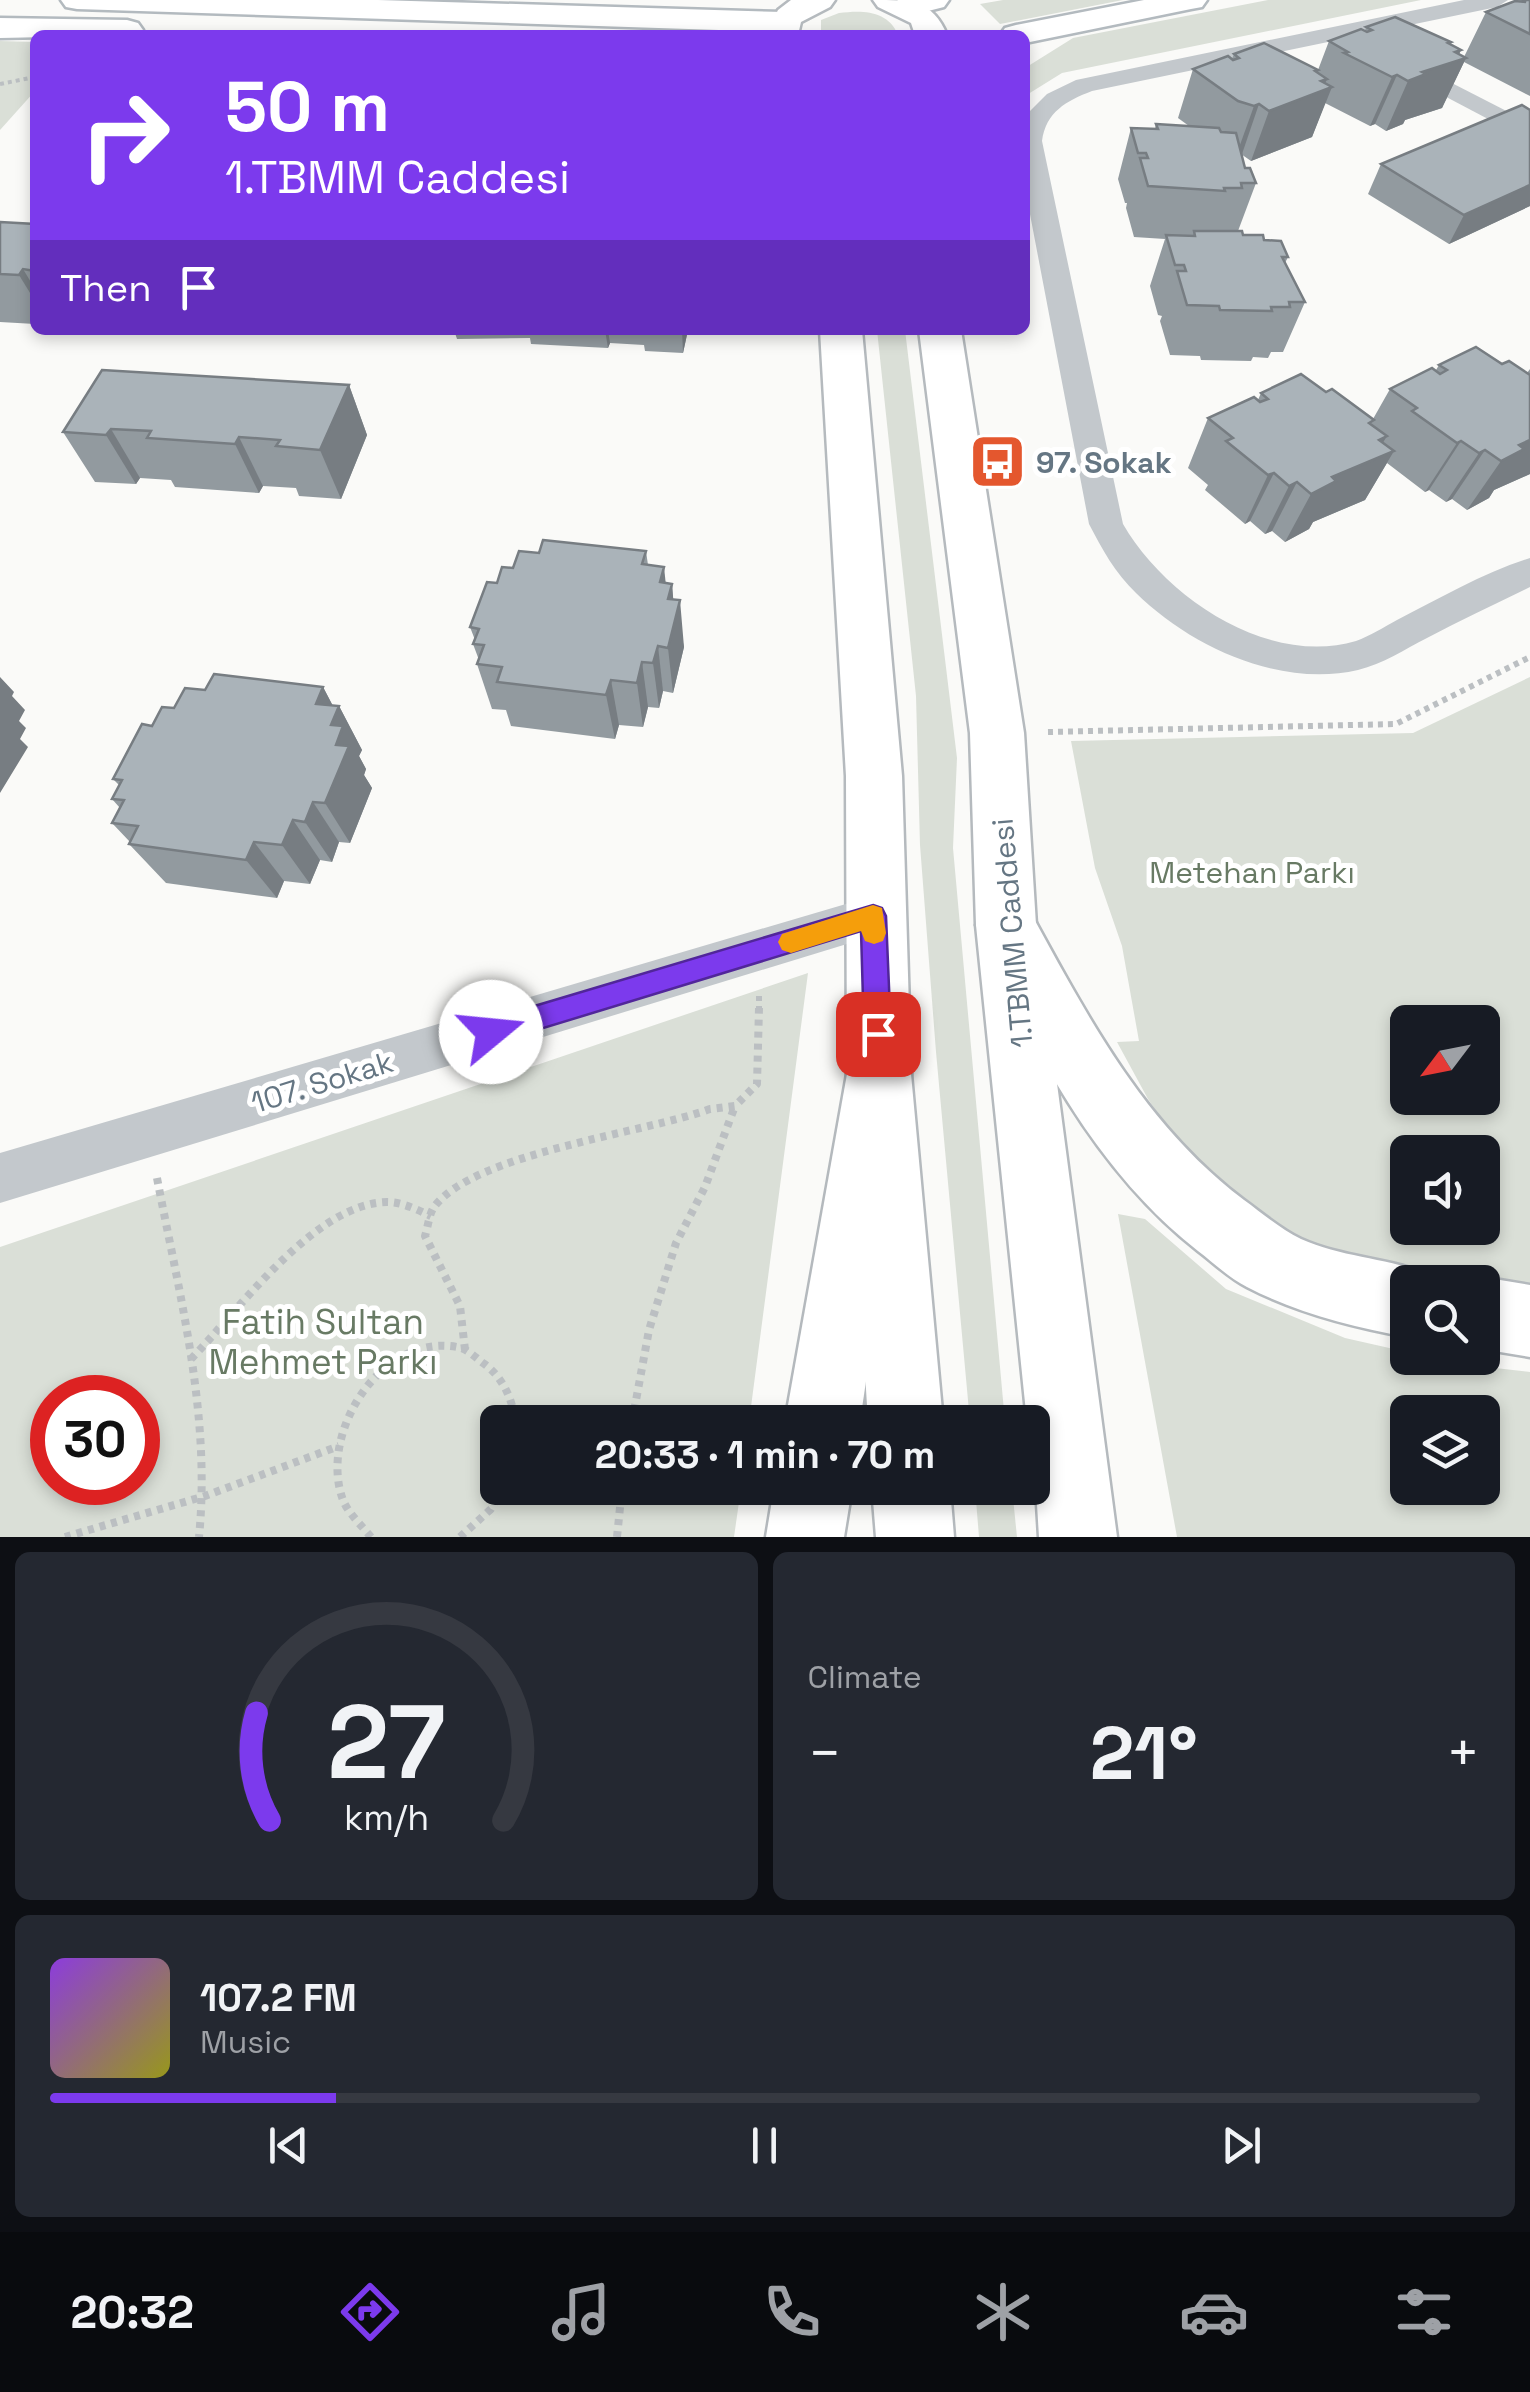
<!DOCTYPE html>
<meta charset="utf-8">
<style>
:root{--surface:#171b24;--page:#242831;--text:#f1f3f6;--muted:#9ea1a6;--line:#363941;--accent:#7c3aed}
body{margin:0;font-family:"Space Grotesk",sans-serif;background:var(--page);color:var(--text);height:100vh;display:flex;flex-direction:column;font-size:38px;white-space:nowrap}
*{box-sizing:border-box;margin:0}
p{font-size:32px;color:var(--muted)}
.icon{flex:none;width:55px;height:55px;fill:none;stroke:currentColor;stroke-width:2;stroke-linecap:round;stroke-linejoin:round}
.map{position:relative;height:1537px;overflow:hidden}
.sheet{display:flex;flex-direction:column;gap:15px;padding:15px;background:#0d0f14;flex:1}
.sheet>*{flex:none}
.guide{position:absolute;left:30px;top:30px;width:1000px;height:305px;border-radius:15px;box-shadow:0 5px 15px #0003;background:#7c3aed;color:#fff;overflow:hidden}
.needle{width:65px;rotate:238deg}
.fabs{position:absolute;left:1390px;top:1005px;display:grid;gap:20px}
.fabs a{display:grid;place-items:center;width:110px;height:110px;border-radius:15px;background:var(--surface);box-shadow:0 5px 15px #0003;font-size:50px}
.speed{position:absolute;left:30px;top:1375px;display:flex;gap:20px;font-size:50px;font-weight:700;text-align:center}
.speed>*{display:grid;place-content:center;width:130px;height:130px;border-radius:50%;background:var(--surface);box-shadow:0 5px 15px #0003;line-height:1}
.speed .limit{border:15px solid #d22;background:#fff;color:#111}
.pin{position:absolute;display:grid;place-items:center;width:85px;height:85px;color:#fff;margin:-42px;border-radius:20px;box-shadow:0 5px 15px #0006}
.me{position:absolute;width:110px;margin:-55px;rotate:73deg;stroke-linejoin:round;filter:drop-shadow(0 0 8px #0008)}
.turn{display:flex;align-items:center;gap:35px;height:210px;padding:0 30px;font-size:45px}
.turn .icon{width:130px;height:130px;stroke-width:2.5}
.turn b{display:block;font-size:70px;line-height:85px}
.then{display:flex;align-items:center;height:95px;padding:0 30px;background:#0003;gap:20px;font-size:38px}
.big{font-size:75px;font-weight:800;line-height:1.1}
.sheet .card{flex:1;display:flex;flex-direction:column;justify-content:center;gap:15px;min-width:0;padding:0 35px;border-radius:15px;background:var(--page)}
.sheet .dial{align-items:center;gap:0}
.dial svg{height:260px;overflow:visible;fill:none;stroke:var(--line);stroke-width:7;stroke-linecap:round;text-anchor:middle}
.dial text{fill:var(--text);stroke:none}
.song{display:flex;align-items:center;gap:30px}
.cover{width:120px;height:120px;border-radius:15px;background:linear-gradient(135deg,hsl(270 70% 55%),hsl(60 70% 35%))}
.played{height:10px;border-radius:5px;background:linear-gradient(90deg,var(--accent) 20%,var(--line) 20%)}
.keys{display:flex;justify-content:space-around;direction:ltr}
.heat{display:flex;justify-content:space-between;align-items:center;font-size:55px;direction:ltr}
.sheet .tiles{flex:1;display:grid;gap:15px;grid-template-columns:1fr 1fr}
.card:last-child{grid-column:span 2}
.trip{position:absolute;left:480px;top:1405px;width:570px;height:100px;border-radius:15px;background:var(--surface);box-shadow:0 5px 15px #0003;font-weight:800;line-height:100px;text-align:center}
.dock{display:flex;height:160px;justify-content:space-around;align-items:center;background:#090b0e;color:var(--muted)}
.dock .icon{width:70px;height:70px}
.dock .on{color:var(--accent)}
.dock b{font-size:45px;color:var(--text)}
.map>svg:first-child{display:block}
</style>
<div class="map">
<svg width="1530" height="1537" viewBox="0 0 1530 1537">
<rect width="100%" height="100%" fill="#fafaf8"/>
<!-- green -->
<g fill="#dadfd7" fill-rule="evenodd">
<polygon points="1003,0 1123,0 1000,24 980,4"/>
<polygon points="1268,0 1421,0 1062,73 1025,96 1025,68 1073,38"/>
<path d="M839,13C862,10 888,10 898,35H821V20Z"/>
<polygon points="0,41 35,42 35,91 0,130"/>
<polygon points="877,330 905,330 957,758 953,848 1005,1422 970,1422 936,1052 920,845 916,696"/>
<path d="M1530,677V1283L1363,1260L1274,1229L1189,1161L1148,1099L1117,1042L1139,1041L1122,946L1095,868L1071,741L1413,733ZM1408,1022H1482V1098H1408ZM1408,1152H1482V1228H1408Z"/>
<path d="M808,973L749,1422H498V1488H741L734,1537H0V1247ZM52,1398H138V1482H52Z"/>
<path d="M1118,1214L1145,1219L1226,1289L1345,1338L1407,1352L1408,1358L1530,1372V1537H1177ZM1408,1412H1482V1488H1408Z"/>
<polygon points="975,1488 1012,1488 1017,1537 979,1537"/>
</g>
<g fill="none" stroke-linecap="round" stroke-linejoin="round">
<defs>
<g id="secondary">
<polygon points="61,0 378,0 783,12 794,15 799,22 794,29 783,32 77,9 66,7"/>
<polygon points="898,0 949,0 944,7 908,16 897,14 892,7"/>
<polygon points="1144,0 1207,0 1202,7 1191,9 1025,43 1025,35 1000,35 1005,28 1016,25"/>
<polygon points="0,18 127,20 138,23 143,30 140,35 0,38"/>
</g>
<g id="primary">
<polygon points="791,0 835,0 830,7 801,22 798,35 766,35 778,10"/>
<path d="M873,0C910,0 933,0 947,35H915L911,23L878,7Z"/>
<polygon points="820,330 862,330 902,776 911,1074 943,1422 868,1422 847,1074 846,776"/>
<polygon points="919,330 961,330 1024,733 1036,925 1117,1537 1039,1537 1032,1422 1027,1422 976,925 970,733"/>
<polygon points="872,1488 950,1488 954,1537 876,1537"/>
</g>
<g id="highway">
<path d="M1006,898L1027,906C1086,1014 1143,1124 1244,1200C1262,1213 1280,1229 1301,1239C1343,1258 1391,1258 1433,1276L1436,1282H1408V1337C1352,1327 1297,1313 1247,1287C1229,1278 1214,1263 1198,1251C1092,1168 1031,1045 976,925L985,906Z"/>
<polygon points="879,1042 902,1052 911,1074 860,1422 785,1422 847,1074 856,1052"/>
<polygon points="1482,1277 1530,1285 1530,1357 1482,1349 1482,1282 1469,1282"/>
<polygon points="774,1488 852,1488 844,1537 766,1537"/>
</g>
</defs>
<!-- secondary casing -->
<use href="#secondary" stroke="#b3babf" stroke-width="5"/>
<!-- primary casing -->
<use href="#primary" stroke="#b5babe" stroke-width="5"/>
<!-- highway casing -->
<use href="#highway" stroke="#b4b9bd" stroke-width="5"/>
<!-- path-far2 -->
<polyline stroke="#bbbfc2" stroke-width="4" stroke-dasharray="4 4" stroke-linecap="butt" points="0,84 35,77"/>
<!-- path-far1 -->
<g stroke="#bbbfc2" stroke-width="6" stroke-dasharray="5 5" stroke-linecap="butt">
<polyline points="1048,732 1396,724 1530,657"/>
<polyline points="759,1011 759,994"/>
</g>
<!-- path -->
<g stroke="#bbbfc2" stroke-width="8" stroke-dasharray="6 6" stroke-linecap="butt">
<path d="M157,1178C180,1298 211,1414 199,1537"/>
<path d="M465,1350L460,1306L425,1236C428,1227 429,1214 434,1207C474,1153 645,1133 710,1109L735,1106L757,1084L759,1008"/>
<path d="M191,1359C238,1311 315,1203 387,1202C402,1202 418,1210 431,1216"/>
<polyline points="632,1422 649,1330 676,1243 705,1187 735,1106"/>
<polyline points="65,1537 205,1496 339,1446"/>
<path d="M371,1537C362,1526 348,1513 343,1500C318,1433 381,1333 457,1347C466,1348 475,1357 483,1363C502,1376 513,1399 515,1422"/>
<polyline points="460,1537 491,1509 502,1488"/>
<polyline points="617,1537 622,1488"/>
</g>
<!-- street -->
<g fill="#c3c8cc" fill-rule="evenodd">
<path d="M1464,0H1508L1497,7L1092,91C1066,101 1046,112 1042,141L1123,524C1165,597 1268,667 1356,641C1370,636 1384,627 1397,620C1440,598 1485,572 1530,558V587C1496,604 1461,620 1427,638C1405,649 1383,664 1358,670C1280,688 1191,647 1136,593C1115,573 1102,549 1089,524L1025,188V116L1047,94L1076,80Z"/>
<polygon points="1403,58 1530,123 1530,141 1395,70 1391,65 1395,60"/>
<polygon points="873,896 888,902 895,916 888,930 873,936 0,1203 0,1153"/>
</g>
<!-- secondary -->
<use href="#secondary" fill="#fff" fill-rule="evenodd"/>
<!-- primary -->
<use href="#primary" fill="#fff" fill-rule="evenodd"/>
<!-- highway -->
<use href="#highway" fill="#fff" fill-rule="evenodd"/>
</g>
<!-- wall -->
<g fill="#929a9f">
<polygon points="1520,0 1530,0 1530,96 1464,62 1442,108 1405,120 1403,124 1386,131 1375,124 1370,126 1325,103 1312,137 1251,161 1241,154 1245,168 1256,183 1238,231 1243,235 1264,240 1288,257 1285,263 1305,302 1283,352 1271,352 1268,358 1253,357 1251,361 1201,360 1200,356 1170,355 1160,321 1162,316 1158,315 1150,286 1165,239 1134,237 1126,208 1127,203 1125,203 1118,179 1131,128 1155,129 1156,124 1189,126 1178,118 1193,69 1232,59 1234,54 1318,70 1329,41 1365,31 1366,27 1450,45 1461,50 1459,54 1464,57 1486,12"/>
<polygon points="1530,110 1530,206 1449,244 1368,194 1381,164"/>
<polygon points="0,222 35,224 35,324 0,322"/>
<polygon points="454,330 688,330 683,353 645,351 644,345 610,343 608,348 531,344 530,338 457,339"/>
<polygon points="1502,364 1527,373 1530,369 1530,474 1494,490 1489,498 1467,510 1452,499 1446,502 1429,490 1425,492 1387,463 1365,500 1313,522 1309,529 1285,542 1272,531 1265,534 1250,521 1245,524 1205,490 1208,485 1188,468 1208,418 1258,400 1261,393 1326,392 1373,419 1390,389 1436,370 1439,365"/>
<polygon points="349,385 367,435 341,499 299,496 296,488 263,486 259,493 175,487 171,480 140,478 136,484 95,482 63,432"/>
<polygon points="646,551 648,565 666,583 672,584 673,600 684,647 673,693 663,691 659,708 648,707 643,727 619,725 615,739 511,726 506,710 492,709 477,664 479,660 473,644 475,640 470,627 497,583 513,568 539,553"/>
<polygon points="323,687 333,706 339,706 362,750 359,756 366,769 364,775 372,788 350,843 339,842 332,862 320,860 310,884 284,881 277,898 166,883 129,844 130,842 112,823 120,808 112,799 119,785 113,779 152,726 174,708 205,690"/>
</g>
<!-- shaded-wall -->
<g fill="#777d82">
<polygon points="1451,42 1440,67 1455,52 1461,50 1455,62 1466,58 1442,108 1405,120 1403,124 1386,131 1408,81 1448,43"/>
<polygon points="1318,70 1309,96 1321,81 1327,79 1322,90 1332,87 1312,137 1251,161 1269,111 1315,71"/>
<polygon points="1397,75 1375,124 1370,126 1392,77"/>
<polygon points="1259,104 1242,154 1236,156 1254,106"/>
<polygon points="1530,185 1530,206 1449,244 1464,215"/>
<polygon points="23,269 35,289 35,301 19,275"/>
<polygon points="605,330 608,330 610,343 608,348"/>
<polygon points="682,330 688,330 683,353"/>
<polygon points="349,385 367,435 341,499 320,450"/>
<polygon points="111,429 140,478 136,484 106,435"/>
<polygon points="1387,436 1373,459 1394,451 1365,500 1313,522 1309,529 1285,542 1311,494 1379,440"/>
<polygon points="239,437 263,486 259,493 235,444"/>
<polygon points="1530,440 1530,474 1494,490 1489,498 1467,510 1501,461 1519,445"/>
<polygon points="1461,441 1429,490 1425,492 1457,443"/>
<polygon points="1485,450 1452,499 1446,502 1479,453"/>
<polygon points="1274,473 1250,521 1245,524 1268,475"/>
<polygon points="1297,482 1272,531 1265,534 1289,486"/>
<polygon points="664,567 669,614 660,582"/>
<polygon points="672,584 675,620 680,600 684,647 673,693 668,648 668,599"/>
<polygon points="658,646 663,691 659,708 653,663"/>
<polygon points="642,662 648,707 643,727 637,683"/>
<polygon points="0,677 14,692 12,696 25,710 19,721 26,728 20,739 28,747 0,793"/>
<polygon points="611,680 619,725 615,739 606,695"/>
<polygon points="323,687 336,712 339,706 362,750 359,756 366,769 364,775 372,788 350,843 325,803 316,704"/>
<polygon points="313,802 339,842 332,862 305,822"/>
<polygon points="293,820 320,860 310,884 282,845"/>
<polygon points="254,842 284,881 277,898 246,860"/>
</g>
<!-- building -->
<g fill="#aab3b9" stroke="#777d82" stroke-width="2.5">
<polygon points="1522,0 1530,0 1530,34 1486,12 1515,1 1526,2"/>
<polygon points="1395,17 1451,42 1448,43 1461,50 1455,52 1466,58 1422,72 1426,74 1408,81 1397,75 1392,77 1344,53 1348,52 1329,41 1361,29 1367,32 1372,30 1366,27"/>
<polygon points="1264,43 1318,70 1315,71 1327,79 1321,81 1332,87 1269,111 1259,104 1254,106 1238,101 1193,69 1228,56 1233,60 1239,58 1234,54"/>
<polygon points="1522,105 1530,110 1530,185 1464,215 1381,164"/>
<polygon points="1156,124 1219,128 1221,132 1236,133 1245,168 1250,168 1256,183 1241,183 1242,188 1224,188 1225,191 1148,186 1140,158 1148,158 1146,153 1138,153 1131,128 1158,129"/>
<polygon points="0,222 35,224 35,271 23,269 19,275 0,274"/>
<polygon points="1194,231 1242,231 1243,235 1263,235 1264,240 1281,241 1288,257 1282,257 1305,302 1289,302 1290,307 1271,307 1272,311 1220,310 1219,306 1187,305 1177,271 1186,271 1184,265 1175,265 1166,235 1195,236"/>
<polygon points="1476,347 1502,364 1509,361 1530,375 1530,440 1519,445 1524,449 1501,461 1485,450 1479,453 1461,441 1457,443 1412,411 1417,408 1390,389 1432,368 1440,374 1447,370 1439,365"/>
<polygon points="102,370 349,385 320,450 276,446 280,440 239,437 235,444 147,438 151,431 111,429 106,435 63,432"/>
<polygon points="1301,374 1326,392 1332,389 1374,420 1369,423 1387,436 1379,440 1394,451 1332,477 1336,481 1311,494 1297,482 1289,486 1274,473 1268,475 1226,441 1233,438 1208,418 1254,397 1260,402 1268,399 1261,393"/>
<polygon points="543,540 646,551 642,564 664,567 660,582 672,584 668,599 680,600 668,648 658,646 653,663 642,662 637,683 611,680 606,695 497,682 502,667 477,664 484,645 473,644 479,629 470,627 487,582 497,583 502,567 513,568 519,551 539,553"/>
<polygon points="214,674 323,687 316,704 339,706 331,725 343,726 336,745 349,746 325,803 313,802 305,822 293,820 282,845 254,842 246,860 129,844 138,826 112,823 124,800 112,799 122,780 113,779 142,724 152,726 162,707 174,708 185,688 205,690"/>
</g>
<!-- route -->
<polygon fill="#7c3aed" stroke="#51269a" stroke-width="2.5" points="873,905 882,908 886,916 891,1034 887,1043 878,1047 868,1043 864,1034 861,931 491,1044 482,1040 478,1032 482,1023 491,1019"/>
<!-- slow -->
<polygon fill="#f59e0b" points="873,905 882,908 886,933 883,941 874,944 865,941 861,931 791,953 782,950 778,942 782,934"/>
<!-- icons -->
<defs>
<symbol id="bus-square" viewBox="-11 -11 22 22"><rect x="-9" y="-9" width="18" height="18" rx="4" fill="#e4572e" stroke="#fff"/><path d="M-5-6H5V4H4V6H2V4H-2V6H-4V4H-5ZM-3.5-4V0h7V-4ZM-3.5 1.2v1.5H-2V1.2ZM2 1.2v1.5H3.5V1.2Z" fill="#fff"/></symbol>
</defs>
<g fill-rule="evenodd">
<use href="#bus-square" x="966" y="430" width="63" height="63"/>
</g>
<g text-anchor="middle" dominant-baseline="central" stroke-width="10" stroke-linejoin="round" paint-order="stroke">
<!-- poi labels -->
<g font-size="30" font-weight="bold" fill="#657683" stroke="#fff" text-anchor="start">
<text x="1036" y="462">97. Sokak</text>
</g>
<!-- park labels -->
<g font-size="30" fill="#687a64" stroke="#fff">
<text x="1252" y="872">Metehan Parkı</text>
</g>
<!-- street labels -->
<g font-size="30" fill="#657683" stroke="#fff">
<text transform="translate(1012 933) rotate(-95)">1.TBMM Caddesi</text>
<text transform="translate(322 1082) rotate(-17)">107. Sokak</text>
</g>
<!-- near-park labels -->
<g font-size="35" fill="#687a64" stroke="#fff">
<text x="323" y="1322">Fatih Sultan<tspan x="323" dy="40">Mehmet Parkı</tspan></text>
</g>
</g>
</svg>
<div class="fabs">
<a><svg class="needle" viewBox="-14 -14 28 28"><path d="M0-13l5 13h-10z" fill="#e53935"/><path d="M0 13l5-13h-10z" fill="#9ea1a6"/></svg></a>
<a><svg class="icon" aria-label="sound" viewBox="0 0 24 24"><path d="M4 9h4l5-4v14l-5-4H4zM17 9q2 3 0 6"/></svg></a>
<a><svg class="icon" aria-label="search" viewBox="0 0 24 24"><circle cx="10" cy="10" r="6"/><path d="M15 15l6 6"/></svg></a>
<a><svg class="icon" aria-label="layers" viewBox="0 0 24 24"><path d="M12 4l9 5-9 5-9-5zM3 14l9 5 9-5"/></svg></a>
</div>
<div class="speed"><div class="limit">30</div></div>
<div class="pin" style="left:878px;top:1034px;background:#d93025"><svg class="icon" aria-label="arrive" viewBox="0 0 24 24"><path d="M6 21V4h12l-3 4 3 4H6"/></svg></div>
<svg class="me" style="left:491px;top:1032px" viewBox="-20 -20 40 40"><circle r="19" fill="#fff"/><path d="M0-13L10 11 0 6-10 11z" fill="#7c3aed"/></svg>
<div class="trip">20:33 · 1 min · 70 m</div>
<div class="guide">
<div class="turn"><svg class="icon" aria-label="right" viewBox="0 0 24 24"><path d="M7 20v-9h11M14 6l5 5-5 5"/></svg><div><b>50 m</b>1.TBMM Caddesi</div></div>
<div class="then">Then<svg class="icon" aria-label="arrive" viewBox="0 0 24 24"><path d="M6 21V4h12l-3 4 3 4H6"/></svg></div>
</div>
</div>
<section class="sheet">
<div class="tiles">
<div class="card dial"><svg viewBox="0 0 100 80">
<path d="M14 69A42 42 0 1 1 86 69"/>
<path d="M14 69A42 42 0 0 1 10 36" stroke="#7c3aed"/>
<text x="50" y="56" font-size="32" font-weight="700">27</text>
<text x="50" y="72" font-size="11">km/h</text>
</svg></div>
<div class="card"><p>Climate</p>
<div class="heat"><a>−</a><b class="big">21°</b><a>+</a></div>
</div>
<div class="card">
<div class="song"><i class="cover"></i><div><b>107.2 FM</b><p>Music</p></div></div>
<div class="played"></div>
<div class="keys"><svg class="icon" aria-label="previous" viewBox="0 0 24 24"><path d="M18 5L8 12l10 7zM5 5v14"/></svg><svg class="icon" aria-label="pause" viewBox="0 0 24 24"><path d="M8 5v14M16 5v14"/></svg><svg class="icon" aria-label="next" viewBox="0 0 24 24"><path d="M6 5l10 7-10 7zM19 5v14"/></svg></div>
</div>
</div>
</section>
<nav class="dock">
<b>20:32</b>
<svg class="icon on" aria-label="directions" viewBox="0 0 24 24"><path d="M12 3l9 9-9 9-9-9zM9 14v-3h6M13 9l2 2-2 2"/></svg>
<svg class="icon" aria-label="music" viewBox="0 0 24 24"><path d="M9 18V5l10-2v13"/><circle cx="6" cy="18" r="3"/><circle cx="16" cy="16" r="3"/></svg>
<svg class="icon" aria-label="phone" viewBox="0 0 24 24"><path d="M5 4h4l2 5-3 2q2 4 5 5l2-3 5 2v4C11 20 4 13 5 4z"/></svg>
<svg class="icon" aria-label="climate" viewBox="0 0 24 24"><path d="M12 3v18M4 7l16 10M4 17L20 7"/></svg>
<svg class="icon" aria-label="car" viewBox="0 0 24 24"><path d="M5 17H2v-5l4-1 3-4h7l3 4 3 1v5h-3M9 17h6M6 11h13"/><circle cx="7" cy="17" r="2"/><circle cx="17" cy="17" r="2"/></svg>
<svg class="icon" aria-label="filters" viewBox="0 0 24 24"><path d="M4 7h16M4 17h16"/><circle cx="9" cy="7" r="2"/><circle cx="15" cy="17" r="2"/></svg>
</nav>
